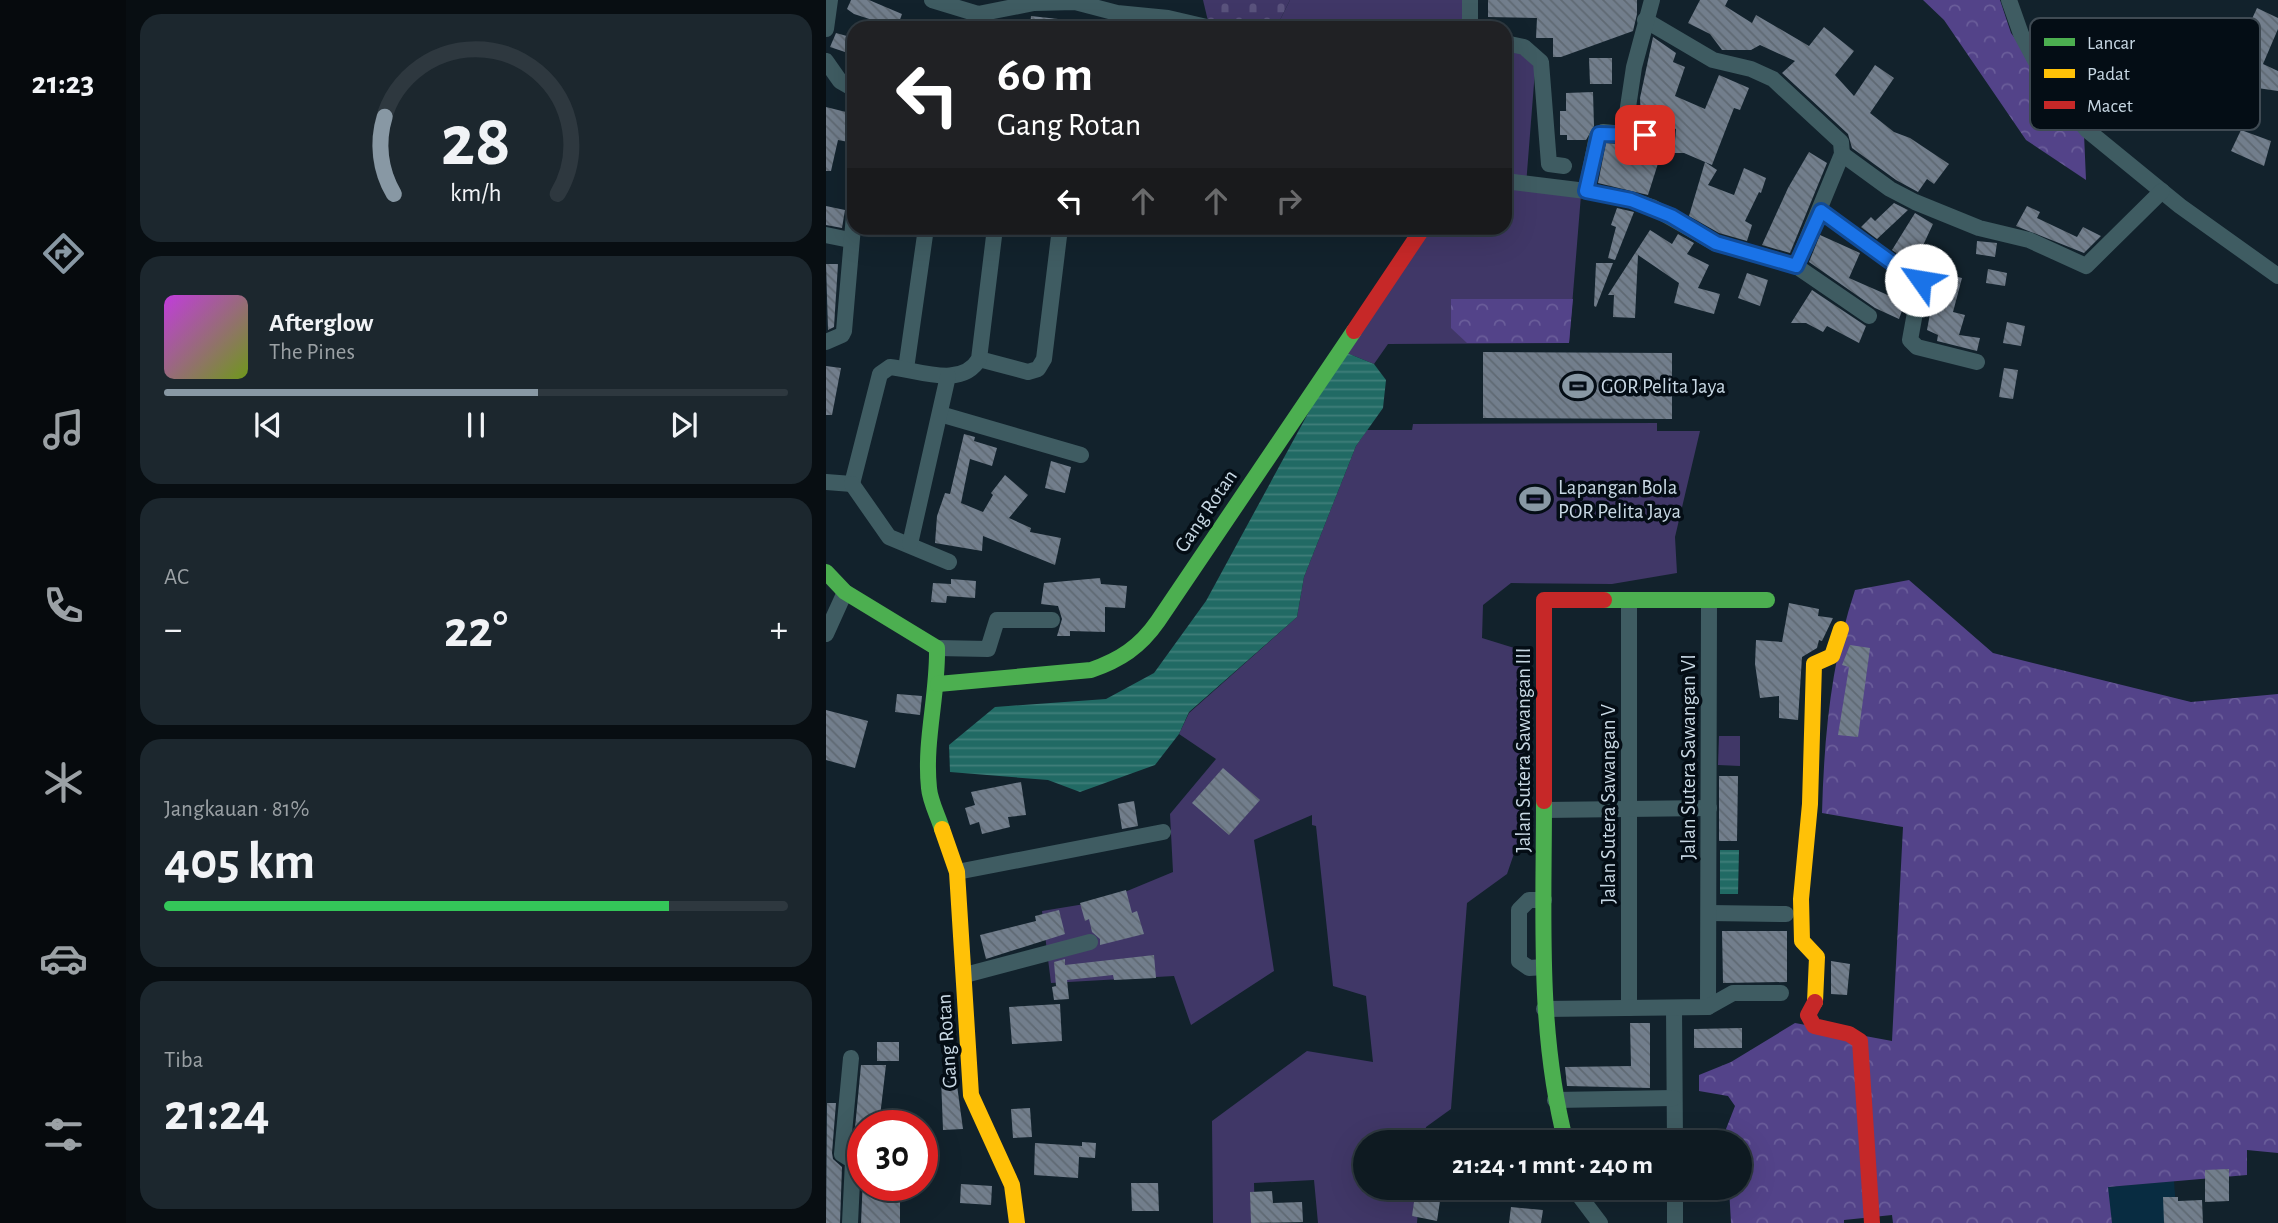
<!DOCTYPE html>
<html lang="id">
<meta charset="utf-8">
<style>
:root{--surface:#0e1a21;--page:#1c272e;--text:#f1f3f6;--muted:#9ba1a5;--line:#2e383f;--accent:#8898a4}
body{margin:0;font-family:"Alegreya Sans",sans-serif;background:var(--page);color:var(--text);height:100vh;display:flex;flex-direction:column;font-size:26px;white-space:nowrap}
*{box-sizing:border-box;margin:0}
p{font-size:23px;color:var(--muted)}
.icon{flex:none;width:38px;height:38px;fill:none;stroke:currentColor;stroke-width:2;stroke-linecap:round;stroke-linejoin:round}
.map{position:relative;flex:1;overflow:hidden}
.details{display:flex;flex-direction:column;gap:14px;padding:14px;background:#080e12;width:700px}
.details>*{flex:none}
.guide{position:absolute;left:21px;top:21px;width:665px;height:214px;border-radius:21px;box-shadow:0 7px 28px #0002,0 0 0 2px var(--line);background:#202124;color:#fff;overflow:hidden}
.speed{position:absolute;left:21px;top:1110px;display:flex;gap:14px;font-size:35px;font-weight:700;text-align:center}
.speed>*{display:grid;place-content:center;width:91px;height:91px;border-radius:50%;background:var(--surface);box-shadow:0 7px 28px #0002,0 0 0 2px var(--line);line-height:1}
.speed .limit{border:10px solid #d22;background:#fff;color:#111}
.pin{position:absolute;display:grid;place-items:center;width:60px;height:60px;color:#fff;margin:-30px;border-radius:14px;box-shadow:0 4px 10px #0006}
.me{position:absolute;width:77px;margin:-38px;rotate:302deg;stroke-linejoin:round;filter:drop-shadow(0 0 5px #0008)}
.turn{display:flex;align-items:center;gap:24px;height:147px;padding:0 35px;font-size:32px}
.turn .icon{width:91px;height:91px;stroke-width:2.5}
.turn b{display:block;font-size:49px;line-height:60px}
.lanes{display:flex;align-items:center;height:66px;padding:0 35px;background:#0003;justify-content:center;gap:35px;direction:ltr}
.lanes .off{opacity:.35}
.big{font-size:52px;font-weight:700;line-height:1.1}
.details .tile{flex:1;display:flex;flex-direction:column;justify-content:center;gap:10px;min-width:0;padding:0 24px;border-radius:21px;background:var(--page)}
.details .dial{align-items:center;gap:0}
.dial svg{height:182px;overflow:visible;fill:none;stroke:var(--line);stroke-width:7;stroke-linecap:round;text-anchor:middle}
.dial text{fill:var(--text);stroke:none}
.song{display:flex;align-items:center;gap:21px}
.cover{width:84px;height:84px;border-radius:10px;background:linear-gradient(135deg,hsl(290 70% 55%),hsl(80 70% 35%))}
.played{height:7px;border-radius:4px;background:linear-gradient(90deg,var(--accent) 60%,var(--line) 60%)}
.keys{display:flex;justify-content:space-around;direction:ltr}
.heat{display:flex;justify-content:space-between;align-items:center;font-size:38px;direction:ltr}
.charge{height:10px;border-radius:5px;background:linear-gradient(90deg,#34c759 81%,var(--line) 0)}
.trip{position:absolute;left:527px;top:1130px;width:399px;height:70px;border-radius:35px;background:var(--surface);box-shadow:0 7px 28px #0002,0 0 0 2px var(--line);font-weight:700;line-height:70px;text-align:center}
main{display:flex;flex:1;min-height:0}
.menu{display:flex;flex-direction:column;width:126px;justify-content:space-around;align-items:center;background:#060a0d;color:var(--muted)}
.menu .icon{width:49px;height:49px}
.menu .current{color:var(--accent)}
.menu b{font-size:32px;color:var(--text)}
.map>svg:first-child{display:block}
</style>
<main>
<nav class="menu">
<b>21:23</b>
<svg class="icon current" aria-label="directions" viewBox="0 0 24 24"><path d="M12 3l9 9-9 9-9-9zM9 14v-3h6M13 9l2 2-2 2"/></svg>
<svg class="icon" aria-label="music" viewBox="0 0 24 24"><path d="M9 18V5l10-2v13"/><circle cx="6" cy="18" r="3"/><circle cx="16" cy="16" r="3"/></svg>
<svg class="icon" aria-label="phone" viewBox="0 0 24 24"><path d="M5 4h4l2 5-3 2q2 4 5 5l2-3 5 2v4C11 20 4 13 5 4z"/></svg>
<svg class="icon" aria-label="climate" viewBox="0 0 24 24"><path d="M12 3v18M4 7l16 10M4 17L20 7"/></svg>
<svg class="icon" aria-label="car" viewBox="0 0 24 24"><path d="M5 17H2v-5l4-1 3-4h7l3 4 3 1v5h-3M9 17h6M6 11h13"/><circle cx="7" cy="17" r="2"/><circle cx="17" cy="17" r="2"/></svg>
<svg class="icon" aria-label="filters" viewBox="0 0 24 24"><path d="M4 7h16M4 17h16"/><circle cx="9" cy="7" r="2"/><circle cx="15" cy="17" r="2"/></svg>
</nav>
<section class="details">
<div class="tile dial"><svg viewBox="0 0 100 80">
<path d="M14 69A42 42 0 1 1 86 69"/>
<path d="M14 69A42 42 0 0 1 10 35" stroke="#8898a4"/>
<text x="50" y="56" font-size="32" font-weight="700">28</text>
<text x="50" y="72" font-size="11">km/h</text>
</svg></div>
<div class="tile">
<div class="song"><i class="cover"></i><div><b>Afterglow</b><p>The Pines</p></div></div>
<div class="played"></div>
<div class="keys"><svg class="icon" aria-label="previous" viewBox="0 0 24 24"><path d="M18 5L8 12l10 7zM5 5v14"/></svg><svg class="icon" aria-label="pause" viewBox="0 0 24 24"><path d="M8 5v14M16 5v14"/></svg><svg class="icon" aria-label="next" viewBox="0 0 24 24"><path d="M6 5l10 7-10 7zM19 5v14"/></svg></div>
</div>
<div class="tile"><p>AC</p>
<div class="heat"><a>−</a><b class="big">22°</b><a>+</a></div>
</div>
<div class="tile"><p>Jangkauan · 81%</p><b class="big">405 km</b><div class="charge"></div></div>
<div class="tile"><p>Tiba</p><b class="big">21:24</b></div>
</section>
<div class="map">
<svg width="1452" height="1223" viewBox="0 0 1452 1223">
<defs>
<pattern id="forest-crowns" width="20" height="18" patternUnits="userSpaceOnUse" patternTransform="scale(1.75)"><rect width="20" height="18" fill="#534389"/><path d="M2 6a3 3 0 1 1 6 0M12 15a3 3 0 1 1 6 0" fill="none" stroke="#6a5d9a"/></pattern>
<pattern id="cemetery-stones" width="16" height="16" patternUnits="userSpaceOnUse" patternTransform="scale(1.75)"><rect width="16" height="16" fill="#403767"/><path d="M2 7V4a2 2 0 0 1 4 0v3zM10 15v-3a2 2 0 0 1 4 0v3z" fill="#5a537d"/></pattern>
<pattern id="water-rules" width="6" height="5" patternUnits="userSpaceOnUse" patternTransform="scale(1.75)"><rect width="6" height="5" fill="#216a64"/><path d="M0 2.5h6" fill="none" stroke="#407f7a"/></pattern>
<pattern id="building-back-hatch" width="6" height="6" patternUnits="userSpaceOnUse" patternTransform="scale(1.75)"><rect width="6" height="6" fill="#727e8c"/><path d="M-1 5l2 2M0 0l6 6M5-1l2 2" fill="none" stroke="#5f6973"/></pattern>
</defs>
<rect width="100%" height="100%" fill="#12222c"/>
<!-- built -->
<polygon fill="#082c41" points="1348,1181 1351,1223 1286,1223 1281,1187"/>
<!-- grass -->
<g fill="#403767">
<polygon points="464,0 646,0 645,28 450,28"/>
<polygon points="679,48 710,58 700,185 755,195 743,343 562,344 548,364 516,351 596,228 679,228"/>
<polygon points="831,423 831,431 874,431 849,537 851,573 786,584 685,583 657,605 656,638 698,651 706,671 697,751 703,810 681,874 641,903 625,1109 600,1127 598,1143 539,1143 539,1188 594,1188 591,1223 492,1223 488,1180 428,1183 429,1223 387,1223 386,1121 481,1051 547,1062 540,996 507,986 490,826 486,825 486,815 428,840 448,971 365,1025 348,976 225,983 216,911 277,901 347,872 344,814 390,759 353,734 363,713 471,617 478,577 530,446 541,430 586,430 587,424"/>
<polygon points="893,736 914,736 914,766 892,765"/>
</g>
<!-- forest -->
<g fill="url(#forest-crowns)">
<polygon points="1097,0 1174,0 1185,33 1258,134 1260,180 1200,140 1118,20"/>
<polygon points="625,299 747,299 743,343 641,343 625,328"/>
<path d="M1083,580L1167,653L1365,702L1452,694V1153L1421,1150V1175L1282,1187L1286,1223H1067L1066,1215L1018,1220V1223H905L903,1188H914V1143H900V1129L909,1106L902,1096L873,1091V1075L905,1062L969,1023L1066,1041L1077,827L996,813C998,738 1005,662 1029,590Z"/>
</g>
<!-- cemetery -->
<polygon fill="url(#cemetery-stones)" points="377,0 464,0 450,28 398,28 382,21"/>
<!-- water -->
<g fill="url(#water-rules)">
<polygon points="516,351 548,364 560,380 557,408 530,446 478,577 471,617 363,712 353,734 329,765 254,792 222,780 124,772 123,745 169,707 280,699 328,673 380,601"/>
<polygon points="894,850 913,850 912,894 894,894"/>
</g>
<!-- building -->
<g fill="url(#building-back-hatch)">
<polygon points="25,0 43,0 76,14 71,28 28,14 21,9"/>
<polygon points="662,0 811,0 811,14 807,31 735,57 727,57 727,38 710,38 711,18 662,17"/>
<polygon points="874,0 902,0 899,6 926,23 930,15 983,46 998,27 1028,51 1009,75 1028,96 1049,65 1068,78 1044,113 1068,132 1084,138 1123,164 1108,184 1101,179 1092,192 1070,180 1026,148 1022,134 956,73 969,61 934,45 925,50 896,50 884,34 862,23"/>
<polygon points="1431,8 1452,18 1452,29 1437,64 1452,71 1452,91 1411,85 1414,66 1433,24 1425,21"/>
<polygon points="205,16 241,20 240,28 204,28"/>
<polygon points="10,33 28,38 25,54 4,47"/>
<polygon points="827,37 850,53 847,62 859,67 849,96 879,109 893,75 923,88 914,110 908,108 886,165 858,153 848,153 850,129 815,117 814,98"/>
<polygon points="763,58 786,58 786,84 764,84"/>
<polygon points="767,92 768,126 760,140 741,140 741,135 734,135 734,111 740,111 740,93"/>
<polygon points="0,107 28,114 28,143 12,140 5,171 0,171"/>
<polygon points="1415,130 1445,141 1438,166 1405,151"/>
<polygon points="780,143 805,145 835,154 822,195 772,183"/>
<polygon points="983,152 1001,163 964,253 936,245 962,188"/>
<polygon points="879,162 891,170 882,185 908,195 918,168 940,178 935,193 933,192 919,221 926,225 921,241 893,233 863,216"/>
<polygon points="1068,203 1082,210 1051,239 1035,227 1045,217 1049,221"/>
<polygon points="0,206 19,210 16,228 0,225"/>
<polygon points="1201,206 1214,212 1211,218 1251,237 1257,227 1275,236 1258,253 1190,226"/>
<polygon points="791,208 808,212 789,260 782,258 790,227 785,225"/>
<polygon points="1089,213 1107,224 1093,254 1091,253 1085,263 1066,250"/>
<polygon points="824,230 846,244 852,234 868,243 861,254 883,265 872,288 894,294 888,314 848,303 853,283 812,255 809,318 787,317 788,295 782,295"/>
<polygon points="994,235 1034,253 1023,278 1064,296 1067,290 1081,297 1073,319 1049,308 983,262"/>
<polygon points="1151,241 1171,243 1169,257 1150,254"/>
<polygon points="770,263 787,263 770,307 768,306"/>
<polygon points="0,264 12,264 8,327 2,330"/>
<polygon points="1162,269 1181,273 1179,286 1160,283"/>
<polygon points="1106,271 1136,278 1127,312 1139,315 1133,335 1154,338 1151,351 1111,341 1112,335 1101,330 1108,292 1104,291"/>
<polygon points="921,273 942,280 934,306 912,298"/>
<polygon points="986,290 1040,326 1033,343 1001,326 997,332 980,323 965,323"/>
<polygon points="1181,322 1199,326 1195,346 1177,343"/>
<polygon points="657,352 846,353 846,419 657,418"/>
<polygon points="0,366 15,368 6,415 0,415"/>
<polygon points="1178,368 1192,370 1187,399 1173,397"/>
<polygon points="138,434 149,437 148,441 171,448 166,466 144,459 135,503 157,512 167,495 165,493 179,475 202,495 183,518 205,528 204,532 235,538 229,565 157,536 156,551 109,543 111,516 119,493 124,494"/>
<polygon points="225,461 245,467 239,493 219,488"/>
<polygon points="274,578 275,584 301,586 299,608 279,607 279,632 244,631 244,636 231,636 236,619 232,606 215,604 218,583"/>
<polygon points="125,579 150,581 149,598 121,596 120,603 105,602 107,583 125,584"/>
<polygon points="963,603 993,609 992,616 1007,618 996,641 993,640 991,648 976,657 972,720 953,718 953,696 934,698 929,664 930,640 956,642"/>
<polygon points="1024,645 1044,648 1032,737 1012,735 1023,667 1016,665"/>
<polygon points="71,694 96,696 94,715 69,712"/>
<polygon points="0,710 42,721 29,768 0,760"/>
<polygon points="397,768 434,800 403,835 366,803"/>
<polygon points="893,776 912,776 911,841 893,841"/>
<polygon points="195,782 200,815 182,817 184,827 156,834 153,822 144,825 139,808 149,805 145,792"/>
<polygon points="308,801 312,826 296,829 292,804"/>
<polygon points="300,890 306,913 311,911 318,934 274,945 274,939 266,932 263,919 259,921 254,903"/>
<polygon points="233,910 239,934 160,959 154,935 210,921 209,916"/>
<polygon points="896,931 961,931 961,982 897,983"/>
<polygon points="328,955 330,978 288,980 287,975 241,980 243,999 228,1000 226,987 230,986 228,962 239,959 239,965"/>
<polygon points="1005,961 1024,964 1021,995 1005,994"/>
<polygon points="234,1004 236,1041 186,1044 183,1007"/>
<polygon points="804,1023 824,1023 824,1088 741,1086 739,1067 805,1066"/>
<polygon points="916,1028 916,1048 868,1048 868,1029"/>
<rect x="51" y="1042" width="22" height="19"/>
<polygon points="35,1065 60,1065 53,1125 37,1125 37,1158 27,1149"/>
<polygon points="115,1078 130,1078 137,1129 117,1130"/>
<polygon points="1,1103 10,1103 6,1153 7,1159 16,1167 14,1223 0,1223"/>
<polygon points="204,1108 206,1137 187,1138 185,1109"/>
<polygon points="256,1142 270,1143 269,1158 253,1157 252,1178 208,1175 209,1143 256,1146"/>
<polygon points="1403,1169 1403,1201 1379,1202 1379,1170"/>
<polygon points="37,1177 37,1185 74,1185 74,1223 35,1223"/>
<polygon points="305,1183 332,1183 333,1211 306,1211"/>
<polygon points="135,1184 166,1186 165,1205 134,1203"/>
<polygon points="590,1188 616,1188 611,1221 586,1216"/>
<polygon points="446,1191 447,1203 476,1202 477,1222 425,1223 424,1192"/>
<polygon points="1337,1197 1352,1197 1352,1201 1376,1200 1377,1223 1338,1223"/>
<polygon points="685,1207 717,1210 715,1223 683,1223"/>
</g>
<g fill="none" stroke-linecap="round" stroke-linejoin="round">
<!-- street -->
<g stroke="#3f5c62" stroke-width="16">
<polyline points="106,0 152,14 208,3 249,2 291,13 342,18 385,28"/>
<polyline points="1183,0 1195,34 1223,86 1261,130 1354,206 1452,276"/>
<polyline points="819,20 887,60 925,69 947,79 1015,142 1016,154 970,266"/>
<polyline points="644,28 644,0"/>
<polyline points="0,29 4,0"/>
<polyline points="679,43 698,47 715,62 723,164 738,166"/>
<polyline points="0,61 14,81 28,89"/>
<polyline points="798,134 841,135"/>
<polyline points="1016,154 1064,189 1089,202 1153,228 1203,240 1260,266 1336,191"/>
<polyline points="679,181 760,191 805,200 826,207 889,243 970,266 1043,316"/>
<polyline points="760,191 771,136 777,132 798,134 808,67 826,0"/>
<polyline points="995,211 1076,270 1095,280 1084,340 1091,347 1151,362"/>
<polyline points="0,235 24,240"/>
<polyline points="0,342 16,335 18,331 28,215"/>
<polyline points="153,359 202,372 212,369 218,359 234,228"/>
<polyline points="80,369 100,228"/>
<polyline points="114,414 255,455"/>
<path d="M0,482L26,484L54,374L64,367C92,370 136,389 153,359L169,228"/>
<polyline points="26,484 63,537 123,562"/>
<polyline points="84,544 122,376"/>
<polyline points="803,600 803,1008"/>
<polyline points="0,634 19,592"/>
<polyline points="111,648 162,649 171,620 226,620"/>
<polyline points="718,810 883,808"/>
<polyline points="131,872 337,832"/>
<polyline points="718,900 703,900 693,910 693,961 703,968 718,967"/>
<polyline points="883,913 960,914"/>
<polyline points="139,975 264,942"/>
<polyline points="882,1007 883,600"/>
<polyline points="848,1008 849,1143"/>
<polyline points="718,1009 882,1007 907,993 955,993"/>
<polyline points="729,1100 848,1098"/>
<polyline points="752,1188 755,1198 774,1223"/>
<polyline points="849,1188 849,1223"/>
<polyline points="24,1223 27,1161 16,1154 25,1058"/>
</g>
<!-- fast -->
<g stroke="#4caf50" stroke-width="16">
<path d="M0,572L19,592L111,648C112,695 98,741 103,788C104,801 112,816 116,829"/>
<polyline points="778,600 941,600"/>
<path d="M112,684L265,670C294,660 314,647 332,621L528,331"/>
<path d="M718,801C718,916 711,1031 740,1143"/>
</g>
<!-- slow -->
<g stroke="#ffc107" stroke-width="16">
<polyline points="116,829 131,872 145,1095 186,1185 191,1223"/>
<polyline points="989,1002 991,957 976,941 975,899 984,804 988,664 1006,656 1015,629"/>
</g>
<!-- jam -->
<g stroke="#c62828" stroke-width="16">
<polyline points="528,331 597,228"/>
<polyline points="718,801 718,600 778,600"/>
<polyline points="989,1002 982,1015 988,1026 1023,1034 1034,1041 1046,1223"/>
</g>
</g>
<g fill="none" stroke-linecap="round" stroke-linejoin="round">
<defs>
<polyline id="route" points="819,135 773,134 760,191 805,200 845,216 890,243 970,266 995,211 1076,270 1095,280"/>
</defs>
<!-- route casing -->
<use href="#route" stroke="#114b97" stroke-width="18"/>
<!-- route -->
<use href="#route" stroke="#1a73e8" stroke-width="12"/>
</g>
<!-- icons -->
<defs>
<symbol id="stadium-bare" viewBox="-9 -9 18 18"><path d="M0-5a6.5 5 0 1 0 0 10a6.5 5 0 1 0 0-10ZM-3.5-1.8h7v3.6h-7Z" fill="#8898a4" stroke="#040d15" stroke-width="2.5" paint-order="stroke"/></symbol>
</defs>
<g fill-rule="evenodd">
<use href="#stadium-bare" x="730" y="364" width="44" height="44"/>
<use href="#stadium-bare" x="687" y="477" width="44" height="44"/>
</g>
<g text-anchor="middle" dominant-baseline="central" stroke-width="7" stroke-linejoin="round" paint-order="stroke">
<!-- poi labels -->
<g font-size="21" fill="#c8d8e4" stroke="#040d15" text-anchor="start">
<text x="775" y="386">GOR Pelita Jaya</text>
<text x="732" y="487">Lapangan Bola<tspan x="732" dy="24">POR Pelita Jaya</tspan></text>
</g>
<!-- street labels -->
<g font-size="21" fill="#c8d8e4" stroke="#040d15">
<text transform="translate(380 511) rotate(-56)">Gang Rotan</text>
<text transform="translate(697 750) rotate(-90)">Jalan Sutera Sawangan III</text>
<text transform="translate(862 757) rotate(-90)">Jalan Sutera Sawangan VI</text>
<text transform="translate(782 804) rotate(-90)">Jalan Sutera Sawangan V</text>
<text transform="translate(121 1041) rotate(-94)">Gang Rotan</text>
</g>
</g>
<!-- legend -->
<rect x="1204" y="18" width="230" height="112" rx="10" fill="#040d15" stroke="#3f4a53" stroke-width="2"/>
<rect x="1218" y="38" width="31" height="8" fill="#4caf50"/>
<rect x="1218" y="69" width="31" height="9" fill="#ffc107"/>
<rect x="1218" y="101" width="31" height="8" fill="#c62828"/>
<g font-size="19" fill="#c8d8e4">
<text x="1261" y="49">Lancar</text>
<text x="1261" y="80">Padat</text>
<text x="1261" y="112">Macet</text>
</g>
</svg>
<div class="speed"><div class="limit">30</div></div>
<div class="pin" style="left:819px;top:135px;background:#d93025"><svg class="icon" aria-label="arrive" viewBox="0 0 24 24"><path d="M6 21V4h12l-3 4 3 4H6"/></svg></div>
<svg class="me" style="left:1095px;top:280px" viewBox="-20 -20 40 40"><circle r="19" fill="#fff"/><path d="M0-13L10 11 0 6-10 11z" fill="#1a73e8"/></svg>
<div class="trip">21:24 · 1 mnt · 240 m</div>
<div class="guide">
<div class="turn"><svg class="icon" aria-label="left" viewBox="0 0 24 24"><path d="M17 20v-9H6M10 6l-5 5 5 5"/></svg><div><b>60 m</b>Gang Rotan</div></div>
<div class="lanes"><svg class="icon" aria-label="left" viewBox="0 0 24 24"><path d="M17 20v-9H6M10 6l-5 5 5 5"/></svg><svg class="icon off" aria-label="ahead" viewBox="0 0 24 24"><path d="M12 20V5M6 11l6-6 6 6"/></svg><svg class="icon off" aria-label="ahead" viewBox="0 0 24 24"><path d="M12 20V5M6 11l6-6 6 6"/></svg><svg class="icon off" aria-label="right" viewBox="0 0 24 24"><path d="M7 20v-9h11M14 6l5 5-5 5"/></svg></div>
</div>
</div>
</main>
